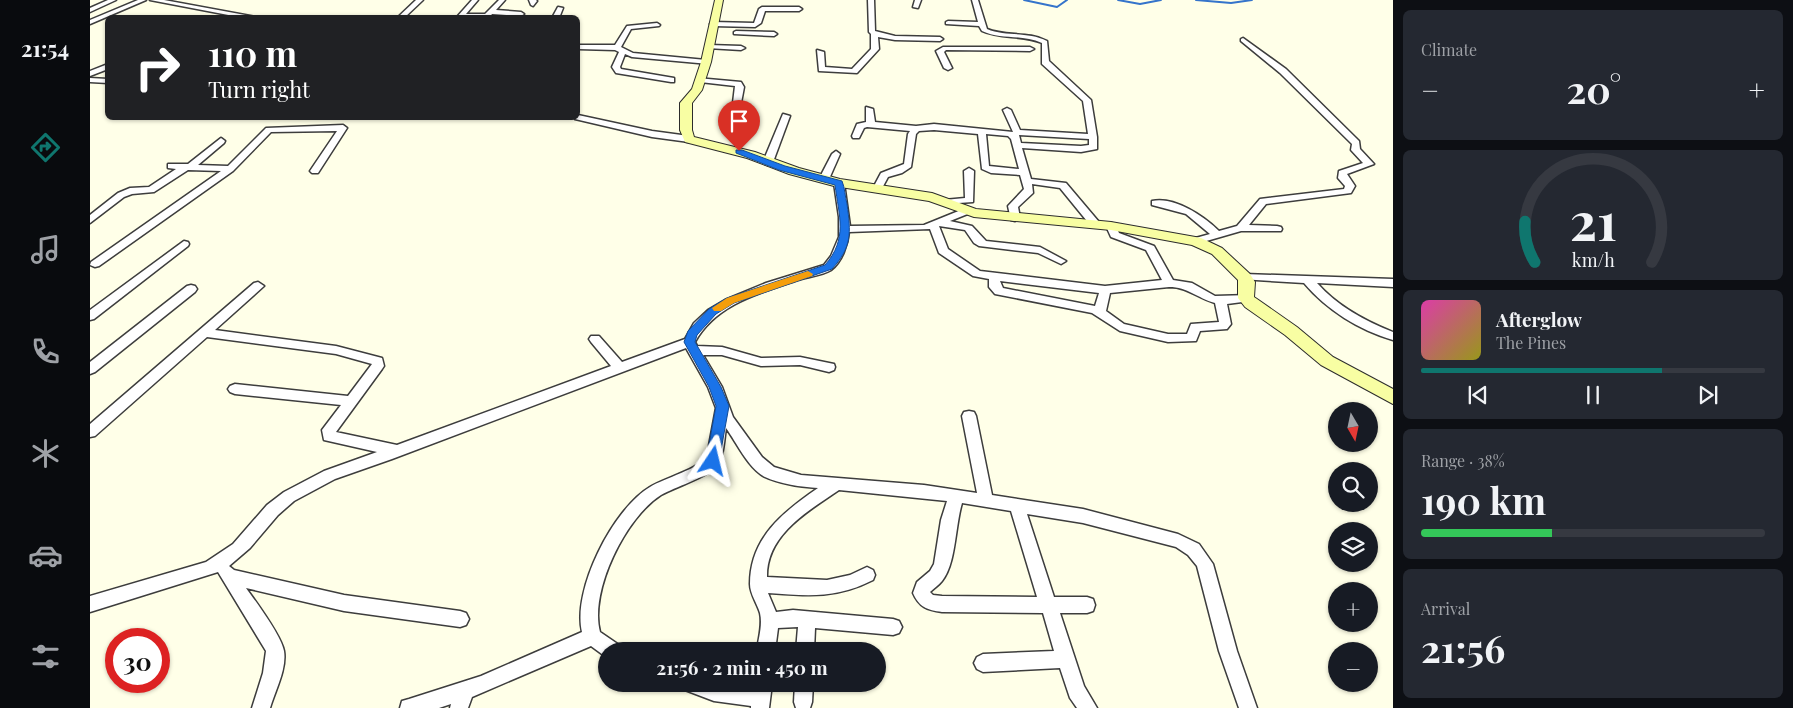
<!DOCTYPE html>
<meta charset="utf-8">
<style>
:root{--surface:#171b24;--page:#242831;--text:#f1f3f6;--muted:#9ea1a6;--line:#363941;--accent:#0f766e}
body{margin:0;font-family:"Playfair Display",serif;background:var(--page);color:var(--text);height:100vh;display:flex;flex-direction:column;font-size:19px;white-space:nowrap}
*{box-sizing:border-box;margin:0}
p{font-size:16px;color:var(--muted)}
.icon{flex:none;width:28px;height:28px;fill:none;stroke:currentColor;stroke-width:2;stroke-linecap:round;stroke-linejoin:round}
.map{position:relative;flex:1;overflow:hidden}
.side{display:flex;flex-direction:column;gap:10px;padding:10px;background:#0d0f14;width:400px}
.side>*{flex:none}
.banner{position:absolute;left:15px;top:15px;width:475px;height:105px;border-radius:8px;box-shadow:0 1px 4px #0004;background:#202124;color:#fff;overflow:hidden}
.needle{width:32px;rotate:171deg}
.controls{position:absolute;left:1238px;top:402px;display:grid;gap:10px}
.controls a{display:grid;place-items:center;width:50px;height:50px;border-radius:50%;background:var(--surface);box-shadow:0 1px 4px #0004;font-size:25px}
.speed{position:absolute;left:15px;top:628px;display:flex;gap:10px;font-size:25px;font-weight:700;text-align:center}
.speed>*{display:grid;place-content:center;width:65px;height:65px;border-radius:50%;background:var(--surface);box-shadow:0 1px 4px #0004;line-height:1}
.speed .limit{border:8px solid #d22;background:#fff;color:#111}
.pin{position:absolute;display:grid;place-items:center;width:42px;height:42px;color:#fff;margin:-51px -21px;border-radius:50% 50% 50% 0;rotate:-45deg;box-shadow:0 0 5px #0007}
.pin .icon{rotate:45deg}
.me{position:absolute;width:55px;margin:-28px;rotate:10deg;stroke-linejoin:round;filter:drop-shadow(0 0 4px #0008)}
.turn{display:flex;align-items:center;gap:18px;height:105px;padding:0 20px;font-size:22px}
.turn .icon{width:65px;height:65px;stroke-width:2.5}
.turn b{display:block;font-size:35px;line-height:42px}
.big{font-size:38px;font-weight:700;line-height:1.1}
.side .card{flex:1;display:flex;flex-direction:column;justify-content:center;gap:8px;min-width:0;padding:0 18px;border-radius:8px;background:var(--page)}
.side .dial{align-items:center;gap:0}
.dial svg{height:130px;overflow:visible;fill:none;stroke:var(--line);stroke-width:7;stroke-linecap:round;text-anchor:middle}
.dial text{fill:var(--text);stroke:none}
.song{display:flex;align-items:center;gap:15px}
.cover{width:60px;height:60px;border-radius:8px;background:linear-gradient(135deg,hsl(320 70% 55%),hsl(60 70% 35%))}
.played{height:5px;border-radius:2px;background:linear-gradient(90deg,var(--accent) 70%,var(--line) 70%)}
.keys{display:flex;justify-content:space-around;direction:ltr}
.heat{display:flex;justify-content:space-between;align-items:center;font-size:28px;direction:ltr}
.charge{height:8px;border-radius:4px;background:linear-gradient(90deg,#34c759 38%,var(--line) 0)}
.trip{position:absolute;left:508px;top:642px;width:288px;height:50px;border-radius:25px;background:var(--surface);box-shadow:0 1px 4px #0004;font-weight:700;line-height:50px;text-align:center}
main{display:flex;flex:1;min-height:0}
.menu{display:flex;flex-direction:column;width:90px;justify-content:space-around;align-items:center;background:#090b0e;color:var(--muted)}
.menu .icon{width:35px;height:35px}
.menu .selected{color:var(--accent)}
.menu b{font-size:22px;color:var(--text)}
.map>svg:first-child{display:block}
</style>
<main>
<nav class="menu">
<b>21:54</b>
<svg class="icon selected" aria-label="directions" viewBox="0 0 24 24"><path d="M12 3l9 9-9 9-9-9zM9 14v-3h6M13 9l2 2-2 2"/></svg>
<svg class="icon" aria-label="music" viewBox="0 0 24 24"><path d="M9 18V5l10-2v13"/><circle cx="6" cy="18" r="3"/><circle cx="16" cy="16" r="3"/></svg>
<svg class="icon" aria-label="phone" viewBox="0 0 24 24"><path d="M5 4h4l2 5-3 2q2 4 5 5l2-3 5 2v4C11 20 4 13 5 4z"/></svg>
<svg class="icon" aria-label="climate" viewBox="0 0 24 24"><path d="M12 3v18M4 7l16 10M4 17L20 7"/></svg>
<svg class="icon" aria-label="car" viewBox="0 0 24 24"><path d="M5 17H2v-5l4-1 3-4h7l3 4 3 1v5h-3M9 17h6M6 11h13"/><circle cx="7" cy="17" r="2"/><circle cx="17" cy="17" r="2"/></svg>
<svg class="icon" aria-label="filters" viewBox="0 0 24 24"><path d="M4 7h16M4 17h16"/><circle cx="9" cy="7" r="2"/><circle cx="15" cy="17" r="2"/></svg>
</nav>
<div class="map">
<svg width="1303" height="708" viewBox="0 0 1303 708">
<rect width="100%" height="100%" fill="#ffffe8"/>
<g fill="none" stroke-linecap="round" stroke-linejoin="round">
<!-- stream -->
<g stroke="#3574cb" stroke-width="2">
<polyline points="934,0 967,7 977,0"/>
<polyline points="1028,0 1050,4 1071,0"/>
<polyline points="1106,0 1141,3 1162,0"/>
</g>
<defs>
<g id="street">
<polygon points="18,0 26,0 0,12 0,8"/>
<polygon points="48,0 56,0 0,24 0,20"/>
<polygon points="60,0 74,0 171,18 154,18"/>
<polygon points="326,0 333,0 314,18 307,18"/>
<polygon points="382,0 388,0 376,14 395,14 409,0 415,0 406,10 431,12 434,14 431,16 402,14 399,18 366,18"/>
<polygon points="439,0 446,0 447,1 443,6 441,5"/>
<polygon points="778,0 784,0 785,31 805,36 850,37 853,39 850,41 805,40 788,37 789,49 767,73 729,71 727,50 734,52 735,67 762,69 781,49 781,34 779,32"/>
<polygon points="825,0 831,0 828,8 823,7"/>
<path d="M882,0H888L897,29C916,37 938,31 957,41L959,61L1001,100L1007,137V149L991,152L932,148L941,179L976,183L1009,222V226H1001L970,188L942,184L943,193L928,207L930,218L925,221L921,220L918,206L934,189L930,175L901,173L892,169L888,134L844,130L829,131L826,134L821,167L812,173L798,177L791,190H785L783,188L791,173L814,164L818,134L820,131L777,127L774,128L769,138H763L762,136L767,124L776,122V107L783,109L785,122L826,126L844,124L923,132L913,110L917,108L921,110L930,130L998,134L993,101L952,64V43C932,34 911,40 892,31L889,26L856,24V22L858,21L888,22ZM896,134L918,136L921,139L929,169L899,166ZM929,135L999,139V145L991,146L931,143Z"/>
<polygon points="468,7 473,8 469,18 462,18"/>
<polygon points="672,7 709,7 712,9 709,11 675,11 671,23 665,27 623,26 620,24 623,22 664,23 669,9"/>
<polygon points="567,23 570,25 569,26 541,29 531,47 543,53 616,60 619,60 619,64 542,57 535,54 530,67 531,69 584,78 584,82 581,82 526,73 522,67 529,52 525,50 488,49 488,45 525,45 537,26"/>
<polygon points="646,31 684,32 687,34 684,36 644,34 644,32"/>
<path d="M1153,38L1196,69L1269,141L1270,149L1284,164L1257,174L1265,186L1261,193L1176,204L1159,225L1187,226L1191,227L1192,229L1191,231H1151L1106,244L1102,243L1101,241L1102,239L1120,234L1096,214L1062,205V201C1084,196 1114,216 1129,231L1147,226L1170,199L1254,189L1255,186L1248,178L1249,171L1273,163L1261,150L1262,144L1190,73L1151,41V39Z"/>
<polygon points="619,45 651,46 655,48 651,50 617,48 617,46"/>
<polygon points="853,47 940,47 944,49 940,51 856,50 854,52 862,68 858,70 854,68 846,51"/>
<polygon points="18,64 18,69 0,76 0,71"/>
<polygon points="0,78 18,79 18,83 0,82"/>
<polygon points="607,78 651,82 654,87 651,103 647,105 643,103 645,86 610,82 607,82"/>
<polygon points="693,114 700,116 683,162 678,165 675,164 673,162"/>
<polygon points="488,115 562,131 599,136 603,139 599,142 562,137 485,119"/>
<polygon points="253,125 257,128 228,173 222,173 220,171 247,131 181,132 143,171 9,266 5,267 0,265 1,262 131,171 98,170 64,192 42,194 34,197 0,223 0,215 28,193 40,188 59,187 86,169 78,168 78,164 98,164 131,138 135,141 134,143 108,165 138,166 176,128"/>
<polygon points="746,151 750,154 739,179 734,182 731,181 729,179 742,154"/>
<polygon points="879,168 884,171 883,202 854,204 854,200 875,198 874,171"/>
<path d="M749,180L754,183L760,226L834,225L876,208L880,209V213L860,221L882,226L896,241L950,247L976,261L971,264L948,253L889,246L884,243L875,230L849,226L858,249L890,271L1015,286L1072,280L1056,250L1021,237L1016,226L1021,223L1025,224L1029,233L1064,246L1083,280L1102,283L1125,296L1160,295L1162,298L1160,301L1137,304L1141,324L1137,329L1110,331L1106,341L1078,342L1030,331L1002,313L905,294L899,287V279L883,276L849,253L840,229L759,232C758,244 752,262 741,270C733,275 718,277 708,280C670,293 626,304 605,342L607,346L632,347L671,358L710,357L744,364L745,367L744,370L739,372L710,365L671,366L632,355H613L632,387L643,417L672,457L684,467L711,475L834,485L887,493L872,416L874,412L879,411L884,412L886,416L902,495L993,509L1088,534L1109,544L1123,564L1147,651L1167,708H1149L1129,651L1107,566L1098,555L1086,547L993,523L937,514L964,597H997L1003,599L1005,605L1003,611L997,613H970L994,686L1007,708H987L980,698L970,668L893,672L887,669L884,663L887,657L893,654L964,651L953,613L852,612C837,610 829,607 823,593L827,582L840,571L844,564L851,520L857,501L749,490C718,511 676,535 677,577L737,580L760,575L777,567L783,570L785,575L783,580C746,599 718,596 678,593L686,612L703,610L803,619L809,621L812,627L809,633L803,635L725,628L724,651H706L708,627L688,628L685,651H667C668,639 673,626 670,613C667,603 660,594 660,584C660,538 693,512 728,488C711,487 690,484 675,477C658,468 647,443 636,428C634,440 634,459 625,468C615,478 585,487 571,495C536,517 499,591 510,632L529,645L532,651H516V657L501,646L382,697L378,708H360L361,704L349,708H310L312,701L319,699L391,676L492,632C482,590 523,509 560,487C574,478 610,469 617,456L626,408L618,387L596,348L302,459L245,479L204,501L188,515L160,548L139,566L144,570L254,595L370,611L376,613L379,619L376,625L370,627L254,611L156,588C166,602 191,635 194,651C197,669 185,691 180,708H162L173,673L176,651L128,572L0,612V596L116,562L143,544L177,505L194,492L234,471L287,452L234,440L232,430L251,405L145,394L140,392L138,389L140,386L145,384L258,396L282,364L246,354L117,337L5,436L0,437V424L164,283L168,282L174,286L125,330L246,346L292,358L294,366L292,369L246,432L307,445L521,366L501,342L499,339L501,336H509L532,362L595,339L604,323L618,310L635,300L676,283L734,265L741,256L749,237V217L744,183ZM910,281L1009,293L1005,306L913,288ZM1079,287C1098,287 1107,298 1125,303L1129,322L1101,324L1097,334H1078L1034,324L1016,311L1020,293ZM872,503L921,511L947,597L852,596L843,595L840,592C844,588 849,585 852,581C866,564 865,526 872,503Z"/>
<polygon points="94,241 98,242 99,244 98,246 4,319 0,320 0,310"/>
<path d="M1154,274L1303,279V287L1227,283C1247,306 1275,321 1303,332V340C1269,330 1237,310 1214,283L1150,279L1148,277Z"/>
<polygon points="101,285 105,286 107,289 105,292 5,372 0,374 0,362 97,286"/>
<polygon points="592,684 632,684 663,688 664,684 682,684 679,708 661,708 661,706 624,701 595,690"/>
<polygon points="705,684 723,684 722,702 720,708 706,708 704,702"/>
</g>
<polygon id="secondary" points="625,0 633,0 621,62 612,90 602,103 602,130 604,137 665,152 709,168 750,179 842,193 886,209 1021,222 1111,238 1132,248 1160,274 1165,282 1164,297 1167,299 1207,327 1243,357 1303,389 1303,404 1231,365 1195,335 1155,307 1148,298 1148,280 1122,254 1102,245 1021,230 884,217 839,201 744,186 699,174 657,158 595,142 590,130 590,103 602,89 611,62"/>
</defs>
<!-- street casing -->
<use href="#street" stroke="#3d3d3d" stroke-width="3"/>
<!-- secondary casing -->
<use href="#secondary" stroke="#2c2c2c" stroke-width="2"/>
<!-- street -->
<use href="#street" fill="#fff" fill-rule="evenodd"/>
<!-- secondary -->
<use href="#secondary" fill="#f8fea3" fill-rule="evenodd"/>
</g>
<!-- route -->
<path fill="#1a73e8" stroke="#114b97" d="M646,150H652L695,166L752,181C755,188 755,197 757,204C761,233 762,247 742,269L644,303L626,314L607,335L605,342L631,387L639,406L629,461L627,465L623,467L618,465L616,461L626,406L619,387L594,342L598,331L619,309L637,298L735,265C758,239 749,216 745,185L689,170L646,153Z"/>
<!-- slow -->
<polygon fill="#f59e0b" points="718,271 723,274 722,276 644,303 631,311 624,311 622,308 637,298"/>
</svg>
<div class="controls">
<a><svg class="needle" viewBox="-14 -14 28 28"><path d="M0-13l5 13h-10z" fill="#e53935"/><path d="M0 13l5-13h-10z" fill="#9ea1a6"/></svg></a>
<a><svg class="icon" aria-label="search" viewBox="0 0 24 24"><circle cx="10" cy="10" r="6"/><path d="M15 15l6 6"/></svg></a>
<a><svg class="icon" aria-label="layers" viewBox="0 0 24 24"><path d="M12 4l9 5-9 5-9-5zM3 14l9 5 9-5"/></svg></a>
<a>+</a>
<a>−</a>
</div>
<div class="speed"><div class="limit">30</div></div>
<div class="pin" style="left:649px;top:151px;background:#d93025"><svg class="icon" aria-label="arrive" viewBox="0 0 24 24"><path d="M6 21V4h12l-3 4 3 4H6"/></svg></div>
<svg class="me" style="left:623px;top:461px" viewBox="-20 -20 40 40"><path d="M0-17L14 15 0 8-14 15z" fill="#1a73e8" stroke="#fff" stroke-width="4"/></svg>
<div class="trip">21:56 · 2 min · 450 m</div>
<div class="banner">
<div class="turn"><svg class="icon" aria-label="right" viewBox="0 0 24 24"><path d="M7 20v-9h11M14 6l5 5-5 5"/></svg><div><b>110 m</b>Turn right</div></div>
</div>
</div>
<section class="side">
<div class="card"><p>Climate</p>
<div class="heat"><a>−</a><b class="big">20°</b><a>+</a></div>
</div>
<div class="card dial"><svg viewBox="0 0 100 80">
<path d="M14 69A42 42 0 1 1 86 69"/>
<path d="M14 69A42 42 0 0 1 8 44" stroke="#0f766e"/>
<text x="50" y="56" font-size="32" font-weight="700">21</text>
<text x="50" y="72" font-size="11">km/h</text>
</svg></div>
<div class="card">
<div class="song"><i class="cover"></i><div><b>Afterglow</b><p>The Pines</p></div></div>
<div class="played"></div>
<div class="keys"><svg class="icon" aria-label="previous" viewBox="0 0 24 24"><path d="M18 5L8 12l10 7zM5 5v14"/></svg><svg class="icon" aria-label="pause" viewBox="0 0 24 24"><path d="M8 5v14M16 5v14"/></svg><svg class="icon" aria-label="next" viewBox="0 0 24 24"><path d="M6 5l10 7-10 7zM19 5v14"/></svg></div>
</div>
<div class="card"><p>Range · 38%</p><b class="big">190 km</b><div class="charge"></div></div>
<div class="card"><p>Arrival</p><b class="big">21:56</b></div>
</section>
</main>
